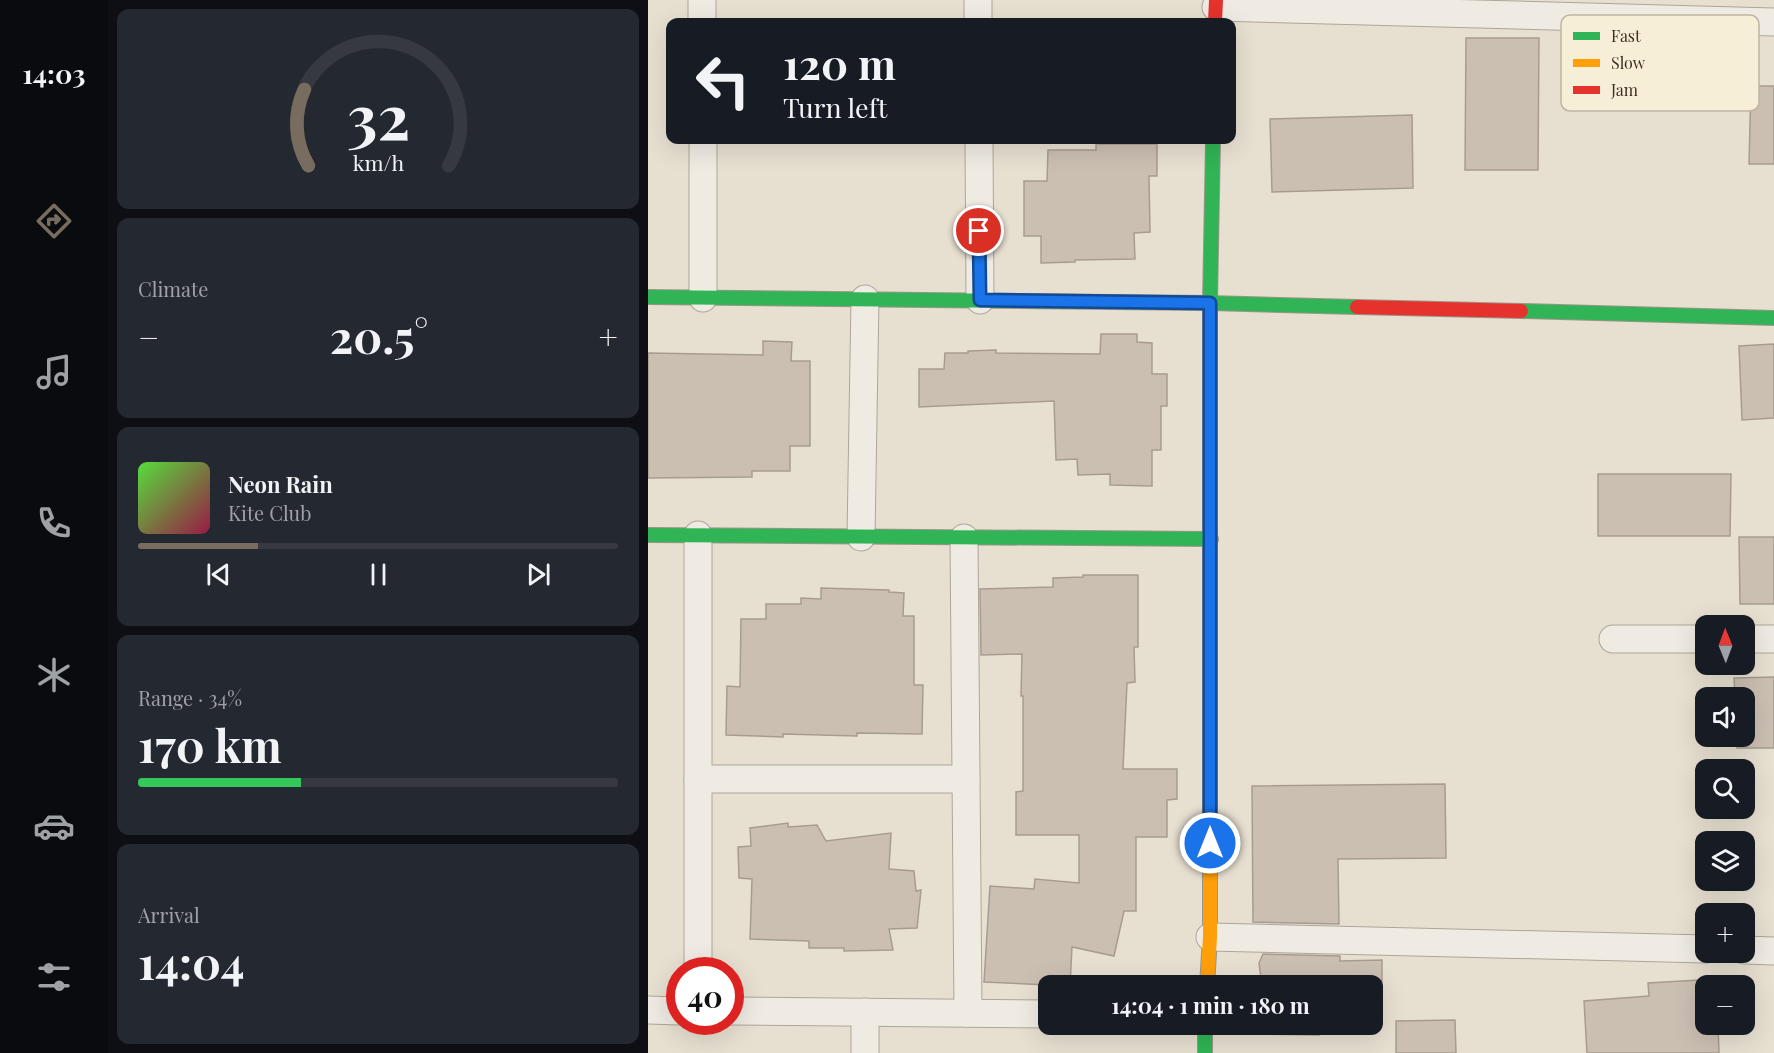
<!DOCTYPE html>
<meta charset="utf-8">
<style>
:root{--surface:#171b24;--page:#242831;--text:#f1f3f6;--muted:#9ea1a6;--line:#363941;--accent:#786c5e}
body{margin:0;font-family:"Playfair Display",serif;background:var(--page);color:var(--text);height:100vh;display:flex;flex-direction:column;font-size:22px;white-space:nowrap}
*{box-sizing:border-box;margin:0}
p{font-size:20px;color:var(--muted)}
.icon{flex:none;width:33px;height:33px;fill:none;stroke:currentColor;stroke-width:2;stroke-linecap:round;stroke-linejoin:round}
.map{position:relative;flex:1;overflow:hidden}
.details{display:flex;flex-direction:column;gap:9px;padding:9px;background:#0d0f14;width:540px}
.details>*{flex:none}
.guide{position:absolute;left:18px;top:18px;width:570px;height:126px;border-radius:12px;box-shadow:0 6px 24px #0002;background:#171b24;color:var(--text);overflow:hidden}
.needle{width:39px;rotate:359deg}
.tools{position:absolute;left:1047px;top:615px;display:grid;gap:12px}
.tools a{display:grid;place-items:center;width:60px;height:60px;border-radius:12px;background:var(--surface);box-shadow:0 6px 24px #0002;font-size:30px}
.speed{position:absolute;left:18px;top:957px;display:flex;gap:12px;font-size:30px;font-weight:700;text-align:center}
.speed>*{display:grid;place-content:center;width:78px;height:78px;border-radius:50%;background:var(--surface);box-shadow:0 6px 24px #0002;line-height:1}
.speed .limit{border:9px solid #d22;background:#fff;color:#111}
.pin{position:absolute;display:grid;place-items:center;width:51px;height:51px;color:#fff;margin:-26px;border:3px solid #fff;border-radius:50%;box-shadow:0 2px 6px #0007}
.me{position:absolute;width:66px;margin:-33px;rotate:0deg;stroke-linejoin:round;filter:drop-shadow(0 0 4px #0008)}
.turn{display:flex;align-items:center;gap:21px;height:126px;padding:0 18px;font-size:27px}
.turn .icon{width:78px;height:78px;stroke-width:2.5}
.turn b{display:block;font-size:42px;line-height:51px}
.big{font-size:45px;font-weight:700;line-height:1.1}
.details .widget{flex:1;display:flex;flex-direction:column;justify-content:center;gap:9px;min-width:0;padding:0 21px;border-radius:12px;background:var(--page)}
.details .dial{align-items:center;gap:0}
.dial svg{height:156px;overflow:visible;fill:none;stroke:var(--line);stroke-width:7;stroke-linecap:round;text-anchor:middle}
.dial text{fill:var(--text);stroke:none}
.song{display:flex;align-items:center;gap:18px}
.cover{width:72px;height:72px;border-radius:9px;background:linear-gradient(135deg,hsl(110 70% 55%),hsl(340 70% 35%))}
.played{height:6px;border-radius:3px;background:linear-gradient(90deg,var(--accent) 25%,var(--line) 25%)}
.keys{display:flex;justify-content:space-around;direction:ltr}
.heat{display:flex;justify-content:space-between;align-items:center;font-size:33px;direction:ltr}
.charge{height:9px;border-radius:4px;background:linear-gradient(90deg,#34c759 34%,var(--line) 0)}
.trip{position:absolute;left:390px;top:975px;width:345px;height:60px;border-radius:12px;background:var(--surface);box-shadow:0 6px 24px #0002;font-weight:700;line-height:60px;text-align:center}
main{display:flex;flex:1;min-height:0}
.dock{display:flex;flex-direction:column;width:108px;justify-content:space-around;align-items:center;background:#090b0e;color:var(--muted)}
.dock .icon{width:42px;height:42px}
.dock .selected{color:var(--accent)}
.dock b{font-size:27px;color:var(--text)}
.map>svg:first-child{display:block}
</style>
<main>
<nav class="dock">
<b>14:03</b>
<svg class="icon selected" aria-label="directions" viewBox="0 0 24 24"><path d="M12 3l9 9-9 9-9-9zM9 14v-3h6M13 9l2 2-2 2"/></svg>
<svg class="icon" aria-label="music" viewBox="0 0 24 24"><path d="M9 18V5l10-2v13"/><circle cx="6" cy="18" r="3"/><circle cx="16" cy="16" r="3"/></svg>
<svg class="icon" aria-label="phone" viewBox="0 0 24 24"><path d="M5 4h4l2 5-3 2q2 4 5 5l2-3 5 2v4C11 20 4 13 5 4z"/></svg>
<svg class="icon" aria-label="climate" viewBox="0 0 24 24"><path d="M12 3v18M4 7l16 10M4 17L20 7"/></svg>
<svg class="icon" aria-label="car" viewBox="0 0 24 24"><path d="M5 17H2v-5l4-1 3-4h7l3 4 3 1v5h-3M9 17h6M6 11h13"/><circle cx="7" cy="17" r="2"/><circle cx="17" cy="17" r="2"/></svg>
<svg class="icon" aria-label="filters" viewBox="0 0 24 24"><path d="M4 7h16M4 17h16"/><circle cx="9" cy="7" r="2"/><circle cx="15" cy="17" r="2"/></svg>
</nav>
<section class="details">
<div class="widget dial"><svg viewBox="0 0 100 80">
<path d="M14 69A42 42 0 1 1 86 69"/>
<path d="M14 69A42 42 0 0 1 12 30" stroke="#786c5e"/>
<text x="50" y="56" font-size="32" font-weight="700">32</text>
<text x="50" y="72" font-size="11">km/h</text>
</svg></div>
<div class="widget"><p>Climate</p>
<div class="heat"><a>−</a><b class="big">20.5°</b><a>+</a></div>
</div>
<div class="widget">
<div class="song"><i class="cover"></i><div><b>Neon Rain</b><p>Kite Club</p></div></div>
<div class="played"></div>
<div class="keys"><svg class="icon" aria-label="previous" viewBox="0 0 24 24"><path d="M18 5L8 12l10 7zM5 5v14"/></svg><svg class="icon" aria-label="pause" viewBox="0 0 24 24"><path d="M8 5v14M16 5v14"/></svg><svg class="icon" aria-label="next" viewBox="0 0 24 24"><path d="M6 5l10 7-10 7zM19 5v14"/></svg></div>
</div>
<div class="widget"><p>Range · 34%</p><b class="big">170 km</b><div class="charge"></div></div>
<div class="widget"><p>Arrival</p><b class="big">14:04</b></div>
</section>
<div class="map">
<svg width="1126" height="1053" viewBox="0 0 1126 1053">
<rect width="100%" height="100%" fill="#e7e0d1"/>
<!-- building -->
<g fill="#cbbfb2" stroke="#a89c90" stroke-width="1.5">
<polygon points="818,38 891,38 890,170 817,170"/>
<polygon points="1103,86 1126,86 1126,164 1101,164"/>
<polygon points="764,115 765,188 624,192 622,119"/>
<polygon points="448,144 509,144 509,176 501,176 502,232 486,233 487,259 427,260 427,262 393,263 393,236 376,236 376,181 399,181 400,150 448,150"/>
<polygon points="453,334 489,334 489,342 504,343 504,374 519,374 519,406 513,406 513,450 504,450 504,486 462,485 462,474 430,475 429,459 408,460 406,401 271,407 271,369 296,369 297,353 320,353 320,351 348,350 348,353 452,354"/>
<polygon points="115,341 144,342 143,361 162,361 162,446 142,446 142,471 104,471 104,477 0,478 0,353 115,355"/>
<polygon points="1126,344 1126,418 1094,420 1091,346"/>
<polygon points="950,474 1083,474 1082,536 950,536"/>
<polygon points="1091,537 1126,537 1126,604 1092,604"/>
<polygon points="435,575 490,575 490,647 486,647 487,682 479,683 475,769 529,769 529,799 519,800 519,837 488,837 488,911 476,911 466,956 424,947 422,986 336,982 342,886 386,889 387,879 431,883 431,835 368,835 368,792 375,791 375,696 373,696 374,654 333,655 332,589 405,587 405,578 435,577"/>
<polygon points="173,588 241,590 241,592 256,593 255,616 266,616 266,685 275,685 274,734 209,733 209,736 135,734 135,737 78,735 79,686 92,687 93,619 118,619 118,604 153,604 153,598 173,599"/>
<polygon points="1126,677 1126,748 1089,748 1088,736 1096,736 1096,698 1087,698 1086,678"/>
<polygon points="797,784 798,858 690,859 691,924 605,922 604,786"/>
<polygon points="140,823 140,827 169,825 178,841 243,833 241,869 266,871 268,891 273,890 269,928 241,929 245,950 196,951 196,948 161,948 161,941 102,939 104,879 91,878 90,847 103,846 102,828"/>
<polygon points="615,954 692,956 692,961 734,960 734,986 614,986 611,963"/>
<polygon points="1068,979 1068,986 1058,986 1058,1024 1070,1024 1071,1053 939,1053 936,1001 1001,996 1000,983"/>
<polygon points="807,1020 808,1053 748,1053 748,1021"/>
<polygon points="614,1024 671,1024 671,1035 611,1034"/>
</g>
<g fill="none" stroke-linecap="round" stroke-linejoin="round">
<defs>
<g id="street">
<polyline points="54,0 54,22"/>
<polyline points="330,0 330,22"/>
<polyline points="568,7 1126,22"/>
<polyline points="55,140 55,298"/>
<polyline points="331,140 332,300"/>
<polyline points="213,537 217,299"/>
<polyline points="316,538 320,1013"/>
<polyline points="965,639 1058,639"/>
<polyline points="1096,639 1126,639"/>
<polyline points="50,779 318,779"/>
<polyline points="562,937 1058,949"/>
<polyline points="1096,950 1126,951"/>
<polyline points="50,970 50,535"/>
<polyline points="0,1010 32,1011"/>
<polyline points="82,1011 400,1014"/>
<polyline points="217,1053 217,1012"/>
</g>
<g id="fast">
<polyline points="0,297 562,303 709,307"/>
<polyline points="873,311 1126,318"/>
<polyline points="0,535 563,539"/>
<polyline points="562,707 562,303 565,140"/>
<polyline points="557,1024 557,1053"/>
</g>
<polyline id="slow" points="559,986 562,937 562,707"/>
<g id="jam">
<polyline points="567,22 568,0"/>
<polyline points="709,307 873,311"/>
</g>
</defs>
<!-- street casing -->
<use href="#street" stroke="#ada599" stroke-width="29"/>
<!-- fast casing -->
<use href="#fast" stroke="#9c958a" stroke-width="16"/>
<!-- slow casing -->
<use href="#slow" stroke="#9c958a" stroke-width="16"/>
<!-- jam casing -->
<use href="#jam" stroke="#9c958a" stroke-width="16"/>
<!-- street -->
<use href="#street" stroke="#efebe3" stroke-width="27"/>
<!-- fast -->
<use href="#fast" stroke="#30b455" stroke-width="14"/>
<!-- slow -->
<use href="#slow" stroke="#ff9f0a" stroke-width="14"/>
<!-- jam -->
<use href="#jam" stroke="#e5322d" stroke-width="14"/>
</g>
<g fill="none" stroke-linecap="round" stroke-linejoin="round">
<defs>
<polyline id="route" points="331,231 332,300 562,303 562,843"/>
</defs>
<!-- route casing -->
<use href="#route" stroke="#114b97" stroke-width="15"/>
<!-- route -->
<use href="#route" stroke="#1a73e8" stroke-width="10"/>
</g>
<!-- legend -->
<rect x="913" y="15" width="198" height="96" rx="9" fill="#f7eed8" stroke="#bfb4a1" stroke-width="1.5"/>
<rect x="925" y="32" width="27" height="8" fill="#30b455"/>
<rect x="925" y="59" width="27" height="8" fill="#ff9f0a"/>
<rect x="925" y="86" width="27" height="8" fill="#e5322d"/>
<g font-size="16" fill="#3d2e20">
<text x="963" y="42">Fast</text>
<text x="963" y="69">Slow</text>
<text x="963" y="96">Jam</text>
</g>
</svg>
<div class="tools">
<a><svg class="needle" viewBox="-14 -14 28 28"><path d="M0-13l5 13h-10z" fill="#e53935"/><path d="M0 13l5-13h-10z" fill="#9ea1a6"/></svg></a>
<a><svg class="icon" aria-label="sound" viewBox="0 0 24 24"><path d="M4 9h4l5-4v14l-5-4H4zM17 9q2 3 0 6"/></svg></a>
<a><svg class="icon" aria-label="search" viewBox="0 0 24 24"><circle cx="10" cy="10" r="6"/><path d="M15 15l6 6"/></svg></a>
<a><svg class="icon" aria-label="layers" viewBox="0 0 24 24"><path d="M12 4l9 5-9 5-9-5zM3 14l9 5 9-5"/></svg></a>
<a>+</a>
<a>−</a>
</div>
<div class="speed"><div class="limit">40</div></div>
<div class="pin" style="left:331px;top:231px;background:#d93025"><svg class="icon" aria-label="arrive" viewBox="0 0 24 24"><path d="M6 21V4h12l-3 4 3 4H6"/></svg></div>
<svg class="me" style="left:562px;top:843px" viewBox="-20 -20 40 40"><circle r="17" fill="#1a73e8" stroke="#fff" stroke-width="3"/><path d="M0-11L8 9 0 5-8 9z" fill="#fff"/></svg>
<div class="trip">14:04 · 1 min · 180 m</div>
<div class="guide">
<div class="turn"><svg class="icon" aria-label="left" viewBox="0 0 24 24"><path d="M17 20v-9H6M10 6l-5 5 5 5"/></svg><div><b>120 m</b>Turn left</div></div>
</div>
</div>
</main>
